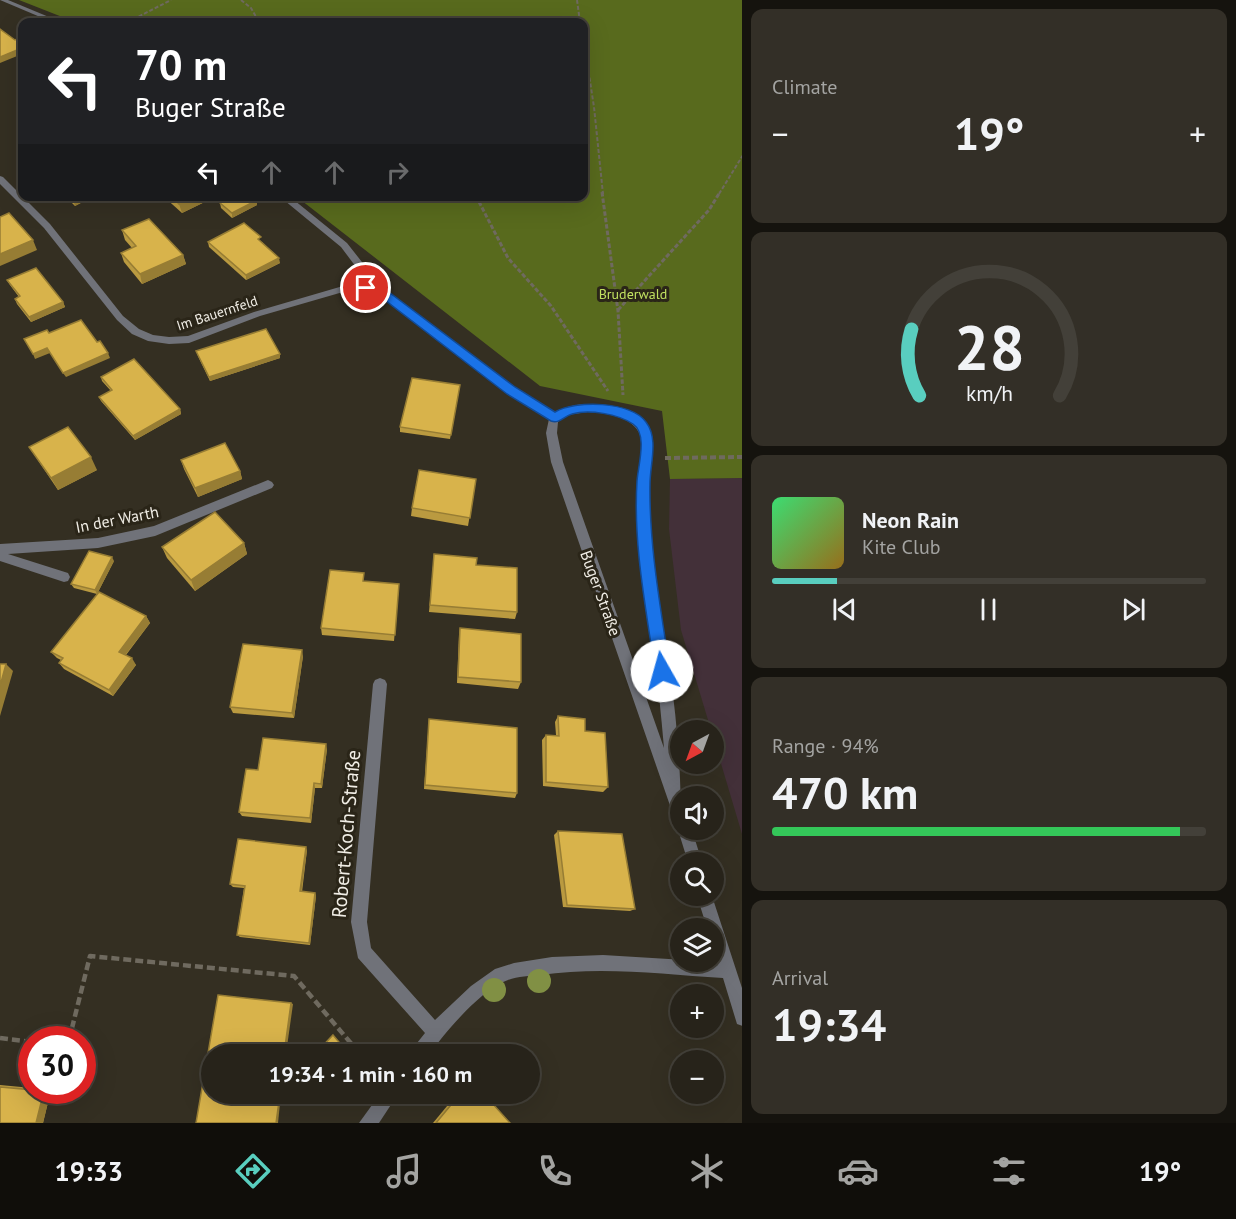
<!DOCTYPE html>
<meta charset="utf-8">
<style>
:root{--surface:#27231a;--page:#332f27;--text:#f1f3f6;--muted:#a4a4a2;--line:#434039;--accent:#59cebf}
body{margin:0;font-family:"PT Sans",sans-serif;background:var(--page);color:var(--text);height:100vh;display:flex;flex-direction:column;font-size:22px;white-space:nowrap}
*{box-sizing:border-box;margin:0}
p{font-size:20px;color:var(--muted)}
.icon{flex:none;width:33px;height:33px;fill:none;stroke:currentColor;stroke-width:2;stroke-linecap:round;stroke-linejoin:round}
.map{position:relative;flex:1;overflow:hidden}
.panel{display:flex;flex-direction:column;gap:9px;padding:9px;background:#15130e;width:494px}
.panel>*{flex:none}
.guide{position:absolute;left:18px;top:18px;width:570px;height:183px;border-radius:12px;box-shadow:0 6px 24px #0002,0 0 0 2px var(--line);background:#202124;color:#fff;overflow:hidden}
.needle{width:39px;rotate:221deg}
.fabs{position:absolute;left:670px;top:720px;display:grid;gap:12px}
.fabs a{display:grid;place-items:center;width:54px;height:54px;border-radius:50%;background:var(--surface);box-shadow:0 6px 24px #0002,0 0 0 2px var(--line);font-size:30px}
.speed{position:absolute;left:18px;top:1026px;display:flex;gap:12px;font-size:30px;font-weight:700;text-align:center}
.speed>*{display:grid;place-content:center;width:78px;height:78px;border-radius:50%;background:var(--surface);box-shadow:0 6px 24px #0002,0 0 0 2px var(--line);line-height:1}
.speed .limit{border:9px solid #d22;background:#fff;color:#111}
.pin{position:absolute;display:grid;place-items:center;width:51px;height:51px;color:#fff;margin:-26px;border:3px solid #fff;border-radius:50%;box-shadow:0 2px 6px #0007}
.me{position:absolute;width:66px;margin:-33px;rotate:353deg;stroke-linejoin:round;filter:drop-shadow(0 0 4px #0008)}
.turn{display:flex;align-items:center;gap:21px;height:126px;padding:0 18px;font-size:27px}
.turn .icon{width:78px;height:78px;stroke-width:2.5}
.turn b{display:block;font-size:42px;line-height:51px}
.lanes{display:flex;align-items:center;height:57px;padding:0 18px;background:#0003;justify-content:center;gap:30px;direction:ltr}
.lanes .off{opacity:.35}
.big{font-size:45px;font-weight:700;line-height:1.1}
.panel .widget{flex:1;display:flex;flex-direction:column;justify-content:center;gap:9px;min-width:0;padding:0 21px;border-radius:12px;background:var(--page)}
.panel .dial{align-items:center;gap:0}
.dial svg{height:156px;overflow:visible;fill:none;stroke:var(--line);stroke-width:7;stroke-linecap:round;text-anchor:middle}
.dial text{fill:var(--text);stroke:none}
.song{display:flex;align-items:center;gap:18px}
.cover{width:72px;height:72px;border-radius:9px;background:linear-gradient(135deg,hsl(140 70% 55%),hsl(40 70% 35%))}
.played{height:6px;border-radius:3px;background:linear-gradient(90deg,var(--accent) 15%,var(--line) 15%)}
.keys{display:flex;justify-content:space-around;direction:ltr}
.heat{display:flex;justify-content:space-between;align-items:center;font-size:33px;direction:ltr}
.charge{height:9px;border-radius:4px;background:linear-gradient(90deg,#34c759 94%,var(--line) 0)}
.trip{position:absolute;left:201px;top:1044px;width:339px;height:60px;border-radius:30px;background:var(--surface);box-shadow:0 6px 24px #0002,0 0 0 2px var(--line);font-weight:700;line-height:60px;text-align:center}
.tab-bar{display:flex;height:96px;justify-content:space-around;align-items:center;background:#100e0a;color:var(--muted)}
.tab-bar .icon{width:42px;height:42px}
.tab-bar .selected{color:var(--accent)}
.tab-bar b{font-size:27px;color:var(--text)}
main{display:flex;flex:1;min-height:0}
.map>svg:first-child{display:block}
</style>
<main>
<div class="map">
<svg width="743" height="1123" viewBox="0 0 743 1123">
<rect width="100%" height="100%" fill="#342f22"/>
<!-- medical -->
<polygon fill="#433039" points="742,478 743,478 742,834 714,740 714,730 711,730 681,630 669,529 670,479"/>
<!-- forest -->
<polygon fill="#586a1d" points="19,0 742,0 742,478 670,479 662,411 540,386 297,197 584,196 584,22 75,22"/>
<g fill="none" stroke-linecap="round" stroke-linejoin="round">
<!-- path-far3 -->
<g stroke="#6f6a5f" stroke-width="2" stroke-dasharray="4 2" stroke-linecap="butt">
<polyline points="241,0 251,8 259,22"/>
<polyline points="577,0 580,22"/>
<polyline points="128,22 171,0"/>
<polyline points="584,42 594,107 603,194"/>
<polyline points="719,194 743,155"/>
</g>
<!-- path-far2 -->
<g stroke="#6f6a5f" stroke-width="3" stroke-dasharray="4.5 2" stroke-linecap="butt">
<polyline points="602,192 618,311 623,395"/>
<polyline points="476,196 508,258 551,306 608,391"/>
<polyline points="618,310 709,210 720,192"/>
</g>
<!-- path-far1 -->
<polyline stroke="#6f6a5f" stroke-width="4" stroke-dasharray="6 3" stroke-linecap="butt" points="665,458 743,457"/>
<!-- path -->
<g stroke="#6f6a5f" stroke-width="4.5" stroke-dasharray="8 4" stroke-linecap="butt">
<polyline points="0,1038 32,1042"/>
<polyline points="69,1040 90,956 294,976 360,1054"/>
</g>
<!-- minor -->
<g fill="#707279" fill-rule="evenodd">
<polygon points="0,0 8,0 61,22 52,22"/>
<path d="M0,176L3,177L50,224L123,316L139,329L153,335L169,337L188,336L254,312L343,286L361,285L359,271L341,247L279,196H289L347,243L369,271L371,286L389,294L515,388L555,413C578,396 636,404 650,430C657,446 650,464 649,480C648,491 648,501 648,512C650,564 662,614 669,666C677,718 681,772 681,824L676,822L674,817L551,462L546,433L549,419L507,394L383,298L365,291L343,292L260,316L189,343L169,344L148,341L132,334L117,320L44,228L0,184ZM588,412C605,413 633,416 640,435C645,447 637,486 637,503C637,552 646,599 653,648C658,681 661,715 664,748L563,462L557,433L558,422L567,415Z"/>
<polygon points="268,480 272,482 274,485 272,488 155,536 98,548 8,554 68,573 70,577 68,581 64,582 0,561 0,544 98,538 154,526"/>
<path d="M380,678L385,680L387,684L367,922L371,948L435,1020L471,986L495,969L514,963L552,957L603,955L718,962L714,950V928H707L697,896H712L743,991V1026L737,1024L723,978C662,974 601,966 540,975C530,976 518,976 508,980C480,990 447,1031 429,1054H411L413,1048L425,1033L358,958L351,922L373,684L375,680Z"/>
<polygon points="681,824 681,830 692,830 702,862 688,862 678,830"/>
<polygon points="380,1094 398,1094 379,1123 359,1123"/>
</g>
</g>
<!-- trees -->
<g fill="#819044">
<circle cx="539" cy="981" r="12"/>
<circle cx="494" cy="990" r="12"/>
</g>
<!-- wall -->
<g fill="#ba9a40">
<polygon points="65,196 94,196 75,206"/>
<polygon points="163,196 217,196 182,213"/>
<polygon points="257,200 257,205 232,218 221,208 220,203"/>
<polygon points="122,230 183,255 186,264 142,284 124,262 121,253 132,248 125,240"/>
<polygon points="208,242 262,242 280,263 246,280 209,247"/>
<polygon points="7,280 63,302 65,307 31,322 17,304 15,299 19,297 10,285"/>
<polygon points="196,351 280,358 210,381 198,356"/>
<polygon points="101,377 180,409 181,414 135,440 101,401 99,397 111,391 102,381"/>
<polygon points="460,385 450,439 400,432 400,427"/>
<polygon points="29,447 97,470 58,490"/>
<polygon points="181,460 240,471 242,479 198,497 184,469"/>
<polygon points="476,479 468,526 411,516 412,508"/>
<polygon points="244,543 247,554 195,591 167,558 162,547"/>
<polygon points="434,554 476,565 517,612 515,619 429,612"/>
<polygon points="114,561 97,594 74,588 71,584"/>
<polygon points="399,584 394,641 322,635 321,628"/>
<polygon points="146,616 150,623 126,655 136,665 113,696 64,669 59,663 61,660 57,658 51,652"/>
<polygon points="460,628 521,682 518,689 457,683 459,635"/>
<polygon points="303,656 294,718 233,713 230,707"/>
<polygon points="558,716 585,731 608,787 603,792 543,786 542,740 546,735 556,735 555,722"/>
<polygon points="429,719 517,793 515,798 424,789"/>
<polygon points="327,749 322,788 315,788 311,823 242,816 239,812 258,770"/>
<polygon points="558,831 635,909 630,911 563,907 554,835"/>
<polygon points="307,850 302,892 315,893 316,896 310,945 240,937 237,935 244,888 233,887 230,884"/>
<polygon points="0,1085 32,1088 32,1090 51,1090 43,1123 0,1123"/>
<polygon points="457,1094 484,1094 510,1123 433,1123"/>
</g>
<!-- shaded-wall -->
<g fill="#977d34">
<polygon points="22,48 22,54 0,63 0,57"/>
<polygon points="72,196 94,196 75,206"/>
<polygon points="194,196 217,196 182,213 179,204"/>
<polygon points="257,200 257,205 232,218 232,213"/>
<polygon points="33,240 37,250 0,266 0,254"/>
<polygon points="183,255 186,264 142,284 140,274"/>
<polygon points="279,258 280,263 246,280 246,275"/>
<polygon points="63,302 65,307 31,322 29,317"/>
<polygon points="47,348 50,353 35,359 33,354"/>
<polygon points="108,353 110,358 66,377 63,373"/>
<polygon points="280,354 280,358 210,381 209,377"/>
<polygon points="180,409 181,414 135,440 133,436"/>
<polygon points="91,457 97,470 58,490 51,478"/>
<polygon points="240,471 242,479 198,497 195,488"/>
<polygon points="244,543 247,554 195,591 191,580"/>
<polygon points="112,557 114,561 97,594 95,590"/>
<polygon points="146,616 150,623 123,658 119,652"/>
<polygon points="302,650 303,656 294,718 292,713"/>
<polygon points="132,658 136,665 113,696 109,690"/>
<polygon points="6,664 13,671 0,716 0,686"/>
<polygon points="326,744 327,749 322,788 321,784"/>
<polygon points="314,783 315,788 311,823 310,818"/>
<polygon points="306,847 307,850 301,894 300,891"/>
<polygon points="315,893 316,896 310,945 309,943"/>
<polygon points="291,1003 293,1004 286,1054 284,1054"/>
<polygon points="51,1090 43,1123 36,1123 44,1091"/>
<polygon points="280,1094 281,1094 278,1123 276,1123"/>
</g>
<!-- building -->
<g fill="#d8b34b" stroke="#977d34" stroke-width="1.5">
<polygon points="0,29 15,40 22,37 22,48 0,57"/>
<polygon points="171,196 194,196 179,204"/>
<polygon points="233,196 252,196 257,200 232,213 220,203"/>
<polygon points="9,213 33,240 0,254 0,217"/>
<polygon points="149,219 183,255 140,274 121,253 136,246 122,230"/>
<polygon points="244,223 261,237 258,239 279,258 246,275 208,242"/>
<polygon points="36,268 63,302 29,317 15,299 20,296 7,280"/>
<polygon points="81,320 97,342 100,341 108,353 63,373 47,348 33,354 24,339 47,330 49,333"/>
<polygon points="266,329 280,354 209,377 196,351"/>
<polygon points="134,359 180,409 133,436 99,397 112,390 101,377"/>
<polygon points="412,378 460,385 451,435 400,427"/>
<polygon points="68,427 91,457 51,478 29,447"/>
<polygon points="225,443 240,471 195,488 181,460"/>
<polygon points="419,470 476,479 470,518 412,508"/>
<polygon points="215,512 244,543 191,580 162,547"/>
<polygon points="89,551 112,557 95,590 71,584"/>
<polygon points="434,554 477,558 476,565 517,568 517,612 430,605"/>
<polygon points="330,570 364,573 363,581 399,584 395,635 321,628"/>
<polygon points="99,592 146,616 119,652 132,658 109,690 59,663 63,658 51,652"/>
<polygon points="460,628 521,634 521,682 458,677"/>
<polygon points="243,644 302,650 292,713 230,707"/>
<polygon points="0,664 6,664 0,686"/>
<polygon points="558,716 585,719 585,731 605,733 608,787 546,782 546,735 559,736"/>
<polygon points="429,719 517,728 517,793 425,785"/>
<polygon points="263,738 326,744 321,784 314,783 310,818 239,812 246,769 258,770"/>
<polygon points="558,831 622,834 635,909 567,905"/>
<polygon points="238,839 306,847 300,891 315,893 309,943 237,935 245,886 230,884"/>
<polygon points="218,995 291,1003 284,1054 212,1054 212,1094 280,1094 276,1123 196,1123"/>
<polygon points="333,1035 349,1054 315,1054"/>
<polygon points="0,1087 44,1091 36,1123 0,1123"/>
<polygon points="460,1094 484,1094 510,1123 436,1123"/>
</g>
<!-- route -->
<path fill="#1a73e8" stroke="#114b97" stroke-width="1.5" d="M366,284L390,293L515,387L555,412C575,400 631,401 646,422C659,439 650,464 650,484C649,547 661,609 670,671L667,676L662,678L657,676L655,671C646,608 633,545 637,481C638,466 648,434 633,424C618,414 589,409 572,414C564,416 560,424 551,421L507,394L382,298L362,291L360,288Z"/>
<g text-anchor="middle" dominant-baseline="central" stroke-width="6" stroke-linejoin="round" paint-order="stroke">
<!-- far-park labels -->
<g font-size="14" fill="#c0e060" stroke="#2a2518">
<text x="633" y="294">Bruderwald</text>
</g>
<!-- far-street labels -->
<g font-size="14" fill="#f0ede5" stroke="#2a2518">
<text transform="translate(217 313) rotate(-18)">Im Bauernfeld</text>
</g>
<!-- street labels -->
<g font-size="16" fill="#f0ede5" stroke="#2a2518">
<text transform="translate(117 519) rotate(-11)">In der Warth</text>
<text transform="translate(601 593) rotate(70)">Buger Straße</text>
</g>
<!-- near-street labels -->
<g font-size="20" fill="#f0ede5" stroke="#2a2518">
<text transform="translate(346 834) rotate(-85)">Robert-Koch-Straße</text>
</g>
</g>
</svg>
<div class="fabs">
<a><svg class="needle" viewBox="-14 -14 28 28"><path d="M0-13l5 13h-10z" fill="#e53935"/><path d="M0 13l5-13h-10z" fill="#a4a4a2"/></svg></a>
<a><svg class="icon" aria-label="sound" viewBox="0 0 24 24"><path d="M4 9h4l5-4v14l-5-4H4zM17 9q2 3 0 6"/></svg></a>
<a><svg class="icon" aria-label="search" viewBox="0 0 24 24"><circle cx="10" cy="10" r="6"/><path d="M15 15l6 6"/></svg></a>
<a><svg class="icon" aria-label="layers" viewBox="0 0 24 24"><path d="M12 4l9 5-9 5-9-5zM3 14l9 5 9-5"/></svg></a>
<a>+</a>
<a>−</a>
</div>
<div class="speed"><div class="limit">30</div></div>
<div class="pin" style="left:366px;top:288px;background:#d93025"><svg class="icon" aria-label="arrive" viewBox="0 0 24 24"><path d="M6 21V4h12l-3 4 3 4H6"/></svg></div>
<svg class="me" style="left:662px;top:671px" viewBox="-20 -20 40 40"><circle r="19" fill="#fff"/><path d="M0-13L10 11 0 6-10 11z" fill="#1a73e8"/></svg>
<div class="trip">19:34 · 1 min · 160 m</div>
<div class="guide">
<div class="turn"><svg class="icon" aria-label="left" viewBox="0 0 24 24"><path d="M17 20v-9H6M10 6l-5 5 5 5"/></svg><div><b>70 m</b>Buger Straße</div></div>
<div class="lanes"><svg class="icon" aria-label="left" viewBox="0 0 24 24"><path d="M17 20v-9H6M10 6l-5 5 5 5"/></svg><svg class="icon off" aria-label="ahead" viewBox="0 0 24 24"><path d="M12 20V5M6 11l6-6 6 6"/></svg><svg class="icon off" aria-label="ahead" viewBox="0 0 24 24"><path d="M12 20V5M6 11l6-6 6 6"/></svg><svg class="icon off" aria-label="right" viewBox="0 0 24 24"><path d="M7 20v-9h11M14 6l5 5-5 5"/></svg></div>
</div>
</div>
<section class="panel">
<div class="widget"><p>Climate</p>
<div class="heat"><a>−</a><b class="big">19°</b><a>+</a></div>
</div>
<div class="widget dial"><svg viewBox="0 0 100 80">
<path d="M14 69A42 42 0 1 1 86 69"/>
<path d="M14 69A42 42 0 0 1 10 35" stroke="#59cebf"/>
<text x="50" y="56" font-size="32" font-weight="700">28</text>
<text x="50" y="72" font-size="11">km/h</text>
</svg></div>
<div class="widget">
<div class="song"><i class="cover"></i><div><b>Neon Rain</b><p>Kite Club</p></div></div>
<div class="played"></div>
<div class="keys"><svg class="icon" aria-label="previous" viewBox="0 0 24 24"><path d="M18 5L8 12l10 7zM5 5v14"/></svg><svg class="icon" aria-label="pause" viewBox="0 0 24 24"><path d="M8 5v14M16 5v14"/></svg><svg class="icon" aria-label="next" viewBox="0 0 24 24"><path d="M6 5l10 7-10 7zM19 5v14"/></svg></div>
</div>
<div class="widget"><p>Range · 94%</p><b class="big">470 km</b><div class="charge"></div></div>
<div class="widget"><p>Arrival</p><b class="big">19:34</b></div>
</section>
</main>
<nav class="tab-bar">
<b>19:33</b>
<svg class="icon selected" aria-label="directions" viewBox="0 0 24 24"><path d="M12 3l9 9-9 9-9-9zM9 14v-3h6M13 9l2 2-2 2"/></svg>
<svg class="icon" aria-label="music" viewBox="0 0 24 24"><path d="M9 18V5l10-2v13"/><circle cx="6" cy="18" r="3"/><circle cx="16" cy="16" r="3"/></svg>
<svg class="icon" aria-label="phone" viewBox="0 0 24 24"><path d="M5 4h4l2 5-3 2q2 4 5 5l2-3 5 2v4C11 20 4 13 5 4z"/></svg>
<svg class="icon" aria-label="climate" viewBox="0 0 24 24"><path d="M12 3v18M4 7l16 10M4 17L20 7"/></svg>
<svg class="icon" aria-label="car" viewBox="0 0 24 24"><path d="M5 17H2v-5l4-1 3-4h7l3 4 3 1v5h-3M9 17h6M6 11h13"/><circle cx="7" cy="17" r="2"/><circle cx="17" cy="17" r="2"/></svg>
<svg class="icon" aria-label="filters" viewBox="0 0 24 24"><path d="M4 7h16M4 17h16"/><circle cx="9" cy="7" r="2"/><circle cx="15" cy="17" r="2"/></svg>
<b>19°</b>
</nav>
